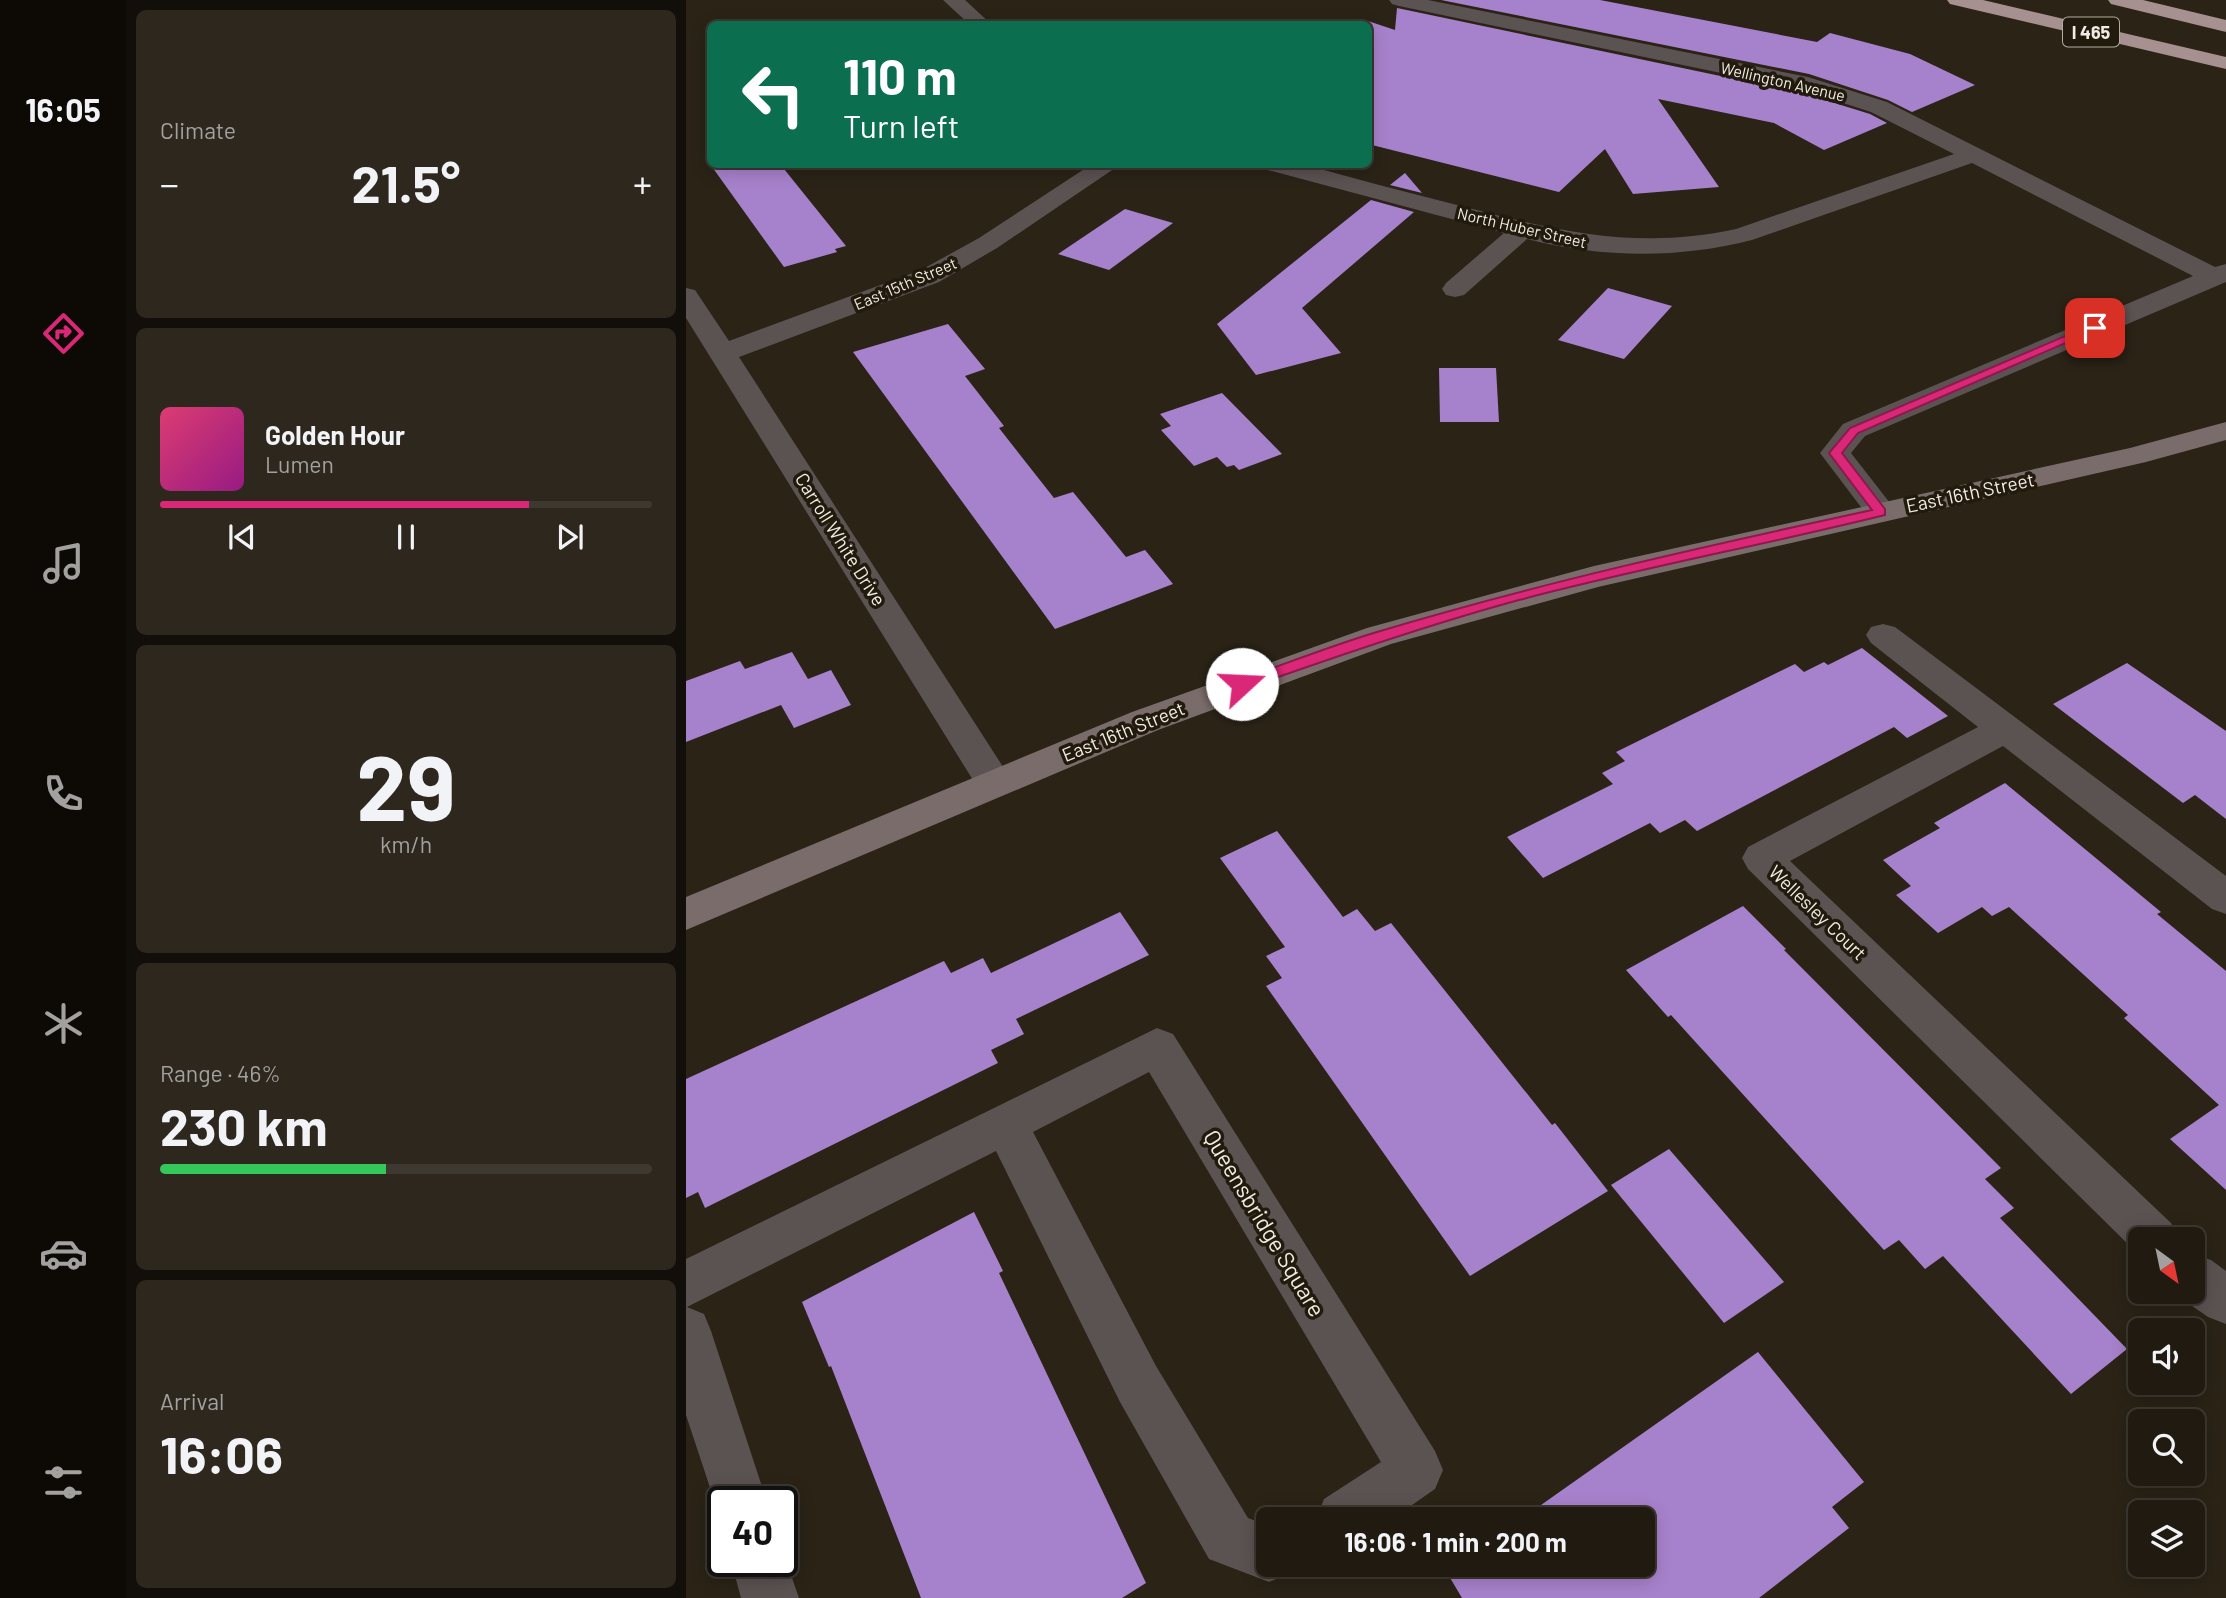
<!DOCTYPE html>
<meta charset="utf-8">
<style>
:root{--surface:#201a10;--page:#2d271e;--text:#f1f3f6;--muted:#a2a19f;--line:#3d3830;--accent:#db2777}
body{margin:0;font-family:Barlow,sans-serif;background:var(--page);color:var(--text);height:100vh;display:flex;flex-direction:column;font-size:26px;white-space:nowrap}
*{box-sizing:border-box;margin:0}
p{font-size:23px;color:var(--muted)}
.icon{flex:none;width:38px;height:38px;fill:none;stroke:currentColor;stroke-width:2;stroke-linecap:round;stroke-linejoin:round}
.map{position:relative;flex:1;overflow:hidden}
.details{display:flex;flex-direction:column;gap:10px;padding:10px;background:#120e09;width:560px}
.details>*{flex:none}
.banner{position:absolute;left:21px;top:21px;width:665px;height:147px;border-radius:10px;box-shadow:0 4px 18px #0003,0 0 0 2px var(--line);background:#0b6e4f;color:#fff;overflow:hidden}
.needle{width:46px;rotate:147deg}
.tools{position:absolute;left:1442px;top:1227px;display:grid;gap:14px}
.tools a{display:grid;place-items:center;width:77px;height:77px;border-radius:10px;background:var(--surface);box-shadow:0 4px 18px #0003,0 0 0 2px var(--line);font-size:35px}
.speed{position:absolute;left:21px;top:1486px;display:flex;gap:14px;font-size:35px;font-weight:700;text-align:center}
.speed>*{display:grid;place-content:center;width:91px;height:91px;border-radius:50%;background:var(--surface);box-shadow:0 4px 18px #0003,0 0 0 2px var(--line);line-height:1}
.speed .limit{border:4px solid #111;border-radius:10px;background:#fff;color:#111}
.pin{position:absolute;display:grid;place-items:center;width:60px;height:60px;color:#fff;margin:-30px;border-radius:14px;box-shadow:0 4px 10px #0006}
.me{position:absolute;width:77px;margin:-38px;rotate:70deg;stroke-linejoin:round;filter:drop-shadow(0 0 5px #0008)}
.turn{display:flex;align-items:center;gap:24px;height:147px;padding:0 21px;font-size:32px}
.turn .icon{width:91px;height:91px;stroke-width:2.5}
.turn b{display:block;font-size:49px;line-height:60px}
.big{font-size:52px;font-weight:700;line-height:1.1}
.details .widget{flex:1;display:flex;flex-direction:column;justify-content:center;gap:10px;min-width:0;padding:0 24px;border-radius:10px;background:var(--page)}
.details .dial{align-items:center;gap:0}
.dial b{font-size:91px;line-height:1}
.song{display:flex;align-items:center;gap:21px}
.cover{width:84px;height:84px;border-radius:10px;background:linear-gradient(135deg,hsl(340 70% 55%),hsl(310 70% 35%))}
.played{height:7px;border-radius:4px;background:linear-gradient(90deg,var(--accent) 75%,var(--line) 75%)}
.keys{display:flex;justify-content:space-around;direction:ltr}
.heat{display:flex;justify-content:space-between;align-items:center;font-size:38px;direction:ltr}
.charge{height:10px;border-radius:5px;background:linear-gradient(90deg,#34c759 46%,var(--line) 0)}
.trip{position:absolute;left:570px;top:1507px;width:399px;height:70px;border-radius:10px;background:var(--surface);box-shadow:0 4px 18px #0003,0 0 0 2px var(--line);font-weight:700;line-height:70px;text-align:center}
main{display:flex;flex:1;min-height:0}
.tab-bar{display:flex;flex-direction:column;width:126px;justify-content:space-around;align-items:center;background:#0d0a06;color:var(--muted)}
.tab-bar .icon{width:49px;height:49px}
.tab-bar .selected{color:var(--accent)}
.tab-bar b{font-size:32px;color:var(--text)}
.map>svg:first-child{display:block}
</style>
<main>
<nav class="tab-bar">
<b>16:05</b>
<svg class="icon selected" aria-label="directions" viewBox="0 0 24 24"><path d="M12 3l9 9-9 9-9-9zM9 14v-3h6M13 9l2 2-2 2"/></svg>
<svg class="icon" aria-label="music" viewBox="0 0 24 24"><path d="M9 18V5l10-2v13"/><circle cx="6" cy="18" r="3"/><circle cx="16" cy="16" r="3"/></svg>
<svg class="icon" aria-label="phone" viewBox="0 0 24 24"><path d="M5 4h4l2 5-3 2q2 4 5 5l2-3 5 2v4C11 20 4 13 5 4z"/></svg>
<svg class="icon" aria-label="climate" viewBox="0 0 24 24"><path d="M12 3v18M4 7l16 10M4 17L20 7"/></svg>
<svg class="icon" aria-label="car" viewBox="0 0 24 24"><path d="M5 17H2v-5l4-1 3-4h7l3 4 3 1v5h-3M9 17h6M6 11h13"/><circle cx="7" cy="17" r="2"/><circle cx="17" cy="17" r="2"/></svg>
<svg class="icon" aria-label="filters" viewBox="0 0 24 24"><path d="M4 7h16M4 17h16"/><circle cx="9" cy="7" r="2"/><circle cx="15" cy="17" r="2"/></svg>
</nav>
<section class="details">
<div class="widget"><p>Climate</p>
<div class="heat"><a>−</a><b class="big">21.5°</b><a>+</a></div>
</div>
<div class="widget">
<div class="song"><i class="cover"></i><div><b>Golden Hour</b><p>Lumen</p></div></div>
<div class="played"></div>
<div class="keys"><svg class="icon" aria-label="previous" viewBox="0 0 24 24"><path d="M18 5L8 12l10 7zM5 5v14"/></svg><svg class="icon" aria-label="pause" viewBox="0 0 24 24"><path d="M8 5v14M16 5v14"/></svg><svg class="icon" aria-label="next" viewBox="0 0 24 24"><path d="M6 5l10 7-10 7zM19 5v14"/></svg></div>
</div>
<div class="widget dial"><b>29</b><p>km/h</p></div>
<div class="widget"><p>Range · 46%</p><b class="big">230 km</b><div class="charge"></div></div>
<div class="widget"><p>Arrival</p><b class="big">16:06</b></div>
</section>
<div class="map">
<svg width="1540" height="1598" viewBox="0 0 1540 1598">
<rect width="100%" height="100%" fill="#2a2316"/>
<!-- building -->
<g fill="#a782cc">
<polygon points="755,0 914,0 1131,42 1144,33 1224,54 1289,85 1226,112 1202,100 1123,74"/>
<polygon points="711,8 1116,93 1184,114 1201,123 1138,150 1088,123 972,99 1033,187 947,194 919,149 873,192 682,144 682,21 709,30"/>
<polygon points="24,164 94,164 160,246 149,249 151,252 98,267"/>
<polygon points="719,173 736,193 704,185"/>
<polygon points="685,200 728,212 616,308 655,353 570,375 531,324"/>
<polygon points="439,209 487,223 423,270 372,254"/>
<polygon points="922,288 986,306 938,359 872,340"/>
<polygon points="262,324 299,369 279,376 318,426 313,428 368,498 387,492 440,557 459,550 487,584 369,629 167,352"/>
<polygon points="753,368 810,368 813,422 754,422"/>
<polygon points="536,393 596,454 553,470 548,465 541,467 531,457 508,466 475,430 485,426 474,414"/>
<polygon points="1176,648 1262,716 1221,738 1208,727 1011,831 999,820 974,833 964,823 857,878 821,837 927,784 916,773 939,761 930,752 1109,664 1118,672 1138,662 1142,665"/>
<polygon points="106,652 122,679 145,670 165,705 108,728 95,705 0,742 0,681 54,661 59,669"/>
<polygon points="1441,663 1540,731 1540,819 1509,795 1497,803 1367,704"/>
<polygon points="1319,783 1475,912 1471,914 1540,971 1540,1190 1484,1139 1533,1105 1438,1018 1442,1015 1323,907 1306,916 1296,907 1252,933 1210,895 1225,886 1197,860 1254,828 1248,823"/>
<polygon points="591,831 657,917 671,909 689,931 705,923 866,1125 869,1123 922,1191 784,1276 580,986 596,978 580,956 599,947 534,858"/>
<polygon points="1057,906 1100,949 1098,950 1315,1168 1299,1179 1328,1208 1314,1218 1441,1349 1385,1394 1257,1256 1239,1269 1213,1240 1198,1250 985,1015 982,1017 940,970"/>
<polygon points="434,912 463,955 330,1019 338,1034 305,1050 312,1063 19,1208 12,1192 0,1198 0,1079 258,961 265,973 297,958 305,973"/>
<polygon points="983,1149 1098,1282 1038,1323 925,1185"/>
<polygon points="288,1212 317,1271 313,1273 460,1583 436,1598 235,1598 145,1366 143,1367 116,1302"/>
<polygon points="1072,1352 1178,1482 1146,1507 1163,1528 1073,1598 776,1598 760,1571 770,1564 957,1564 957,1519 835,1519"/>
</g>
<g fill="none" stroke-linecap="round" stroke-linejoin="round">
<!-- street -->
<g fill="#5b5252" fill-rule="evenodd">
<polygon points="257,0 279,0 305,24 283,24"/>
<path d="M703,0H742L1122,77L1201,102L1529,267L1540,264V282L1179,436L1165,453L1211,512L1206,519L1195,522L1184,519L1134,453L1157,424L1507,276L1286,163L1066,240C992,259 915,258 841,239L778,295L769,297L760,295L756,289L760,283L818,233L578,169L574,164H616C667,178 719,192 771,205C868,230 949,251 1050,229L1268,154L1185,112L1117,90L713,6L706,4Z"/>
<polygon points="406,164 435,164 311,248 253,282 53,357 321,773 327,783 321,793 308,797 295,793 0,318 0,288 9,290 43,341 235,270 293,238"/>
<polygon points="1197,624 1209,627 1540,876 1540,914 1526,909 1317,746 1104,861 1485,1223 1492,1239 1454,1239 1454,1256 1062,869 1056,858 1062,847 1292,727 1185,643 1180,635 1185,627"/>
<polygon points="471,1028 487,1034 749,1451 757,1470 749,1489 706,1519 630,1519 638,1499 695,1462 463,1072 347,1132 470,1366 562,1518 583,1526 583,1564 607,1564 603,1574 583,1582 523,1559 434,1402 310,1151 1,1307 18,1314 25,1331 81,1502 37,1502 37,1522 35,1521 0,1415 0,1259"/>
<polygon points="1507,1254 1525,1260 1540,1271 1540,1324 1522,1317 1489,1294 1489,1292 1507,1292"/>
<polygon points="96,1549 113,1598 55,1598 45,1561 96,1561"/>
</g>
<!-- secondary -->
<polygon fill="#796c6b" fill-rule="evenodd" points="1540,422 1540,440 1460,462 912,587 705,644 472,730 0,930 0,897 446,712 681,628 908,566 1444,448"/>
<!-- highway -->
<g fill="#a69190" fill-rule="evenodd">
<polygon points="1261,0 1297,0 1540,57 1540,69 1264,4"/>
<polygon points="1422,0 1457,0 1540,20 1540,32 1425,4"/>
</g>
</g>
<!-- route -->
<path fill="#db2777" stroke="#8e194d" stroke-width="2" d="M1405,325L1414,328L1172,433L1156,453L1199,509V515C1078,545 954,568 833,600C741,625 651,656 561,688H550L548,684L550,681C597,665 644,646 691,632C854,583 1020,546 1186,510L1143,453L1164,428Z"/>
<g text-anchor="middle" dominant-baseline="central" stroke-width="7" stroke-linejoin="round" paint-order="stroke">
<!-- far-street labels -->
<g font-size="16" fill="#f1ece3" stroke="#211a0d">
<text transform="translate(1097 81) rotate(13)">Wellington Avenue</text>
<text transform="translate(836 227) rotate(13)">North Huber Street</text>
<text transform="translate(219 283) rotate(-23)">East 15th Street</text>
</g>
<!-- shield labels -->
<rect fill="#211a0d" stroke="#b3ada3" stroke-width="2" x="1377" y="17.5" width="56" height="29" rx="5"/>
<g font-size="18" font-weight="bold" fill="#f1ece3">
<text x="1405" y="32">I 465</text>
</g>
<!-- street labels -->
<g font-size="19" fill="#f1ece3" stroke="#211a0d">
<text transform="translate(1284 492) rotate(-12)">East 16th Street</text>
<text transform="translate(155 539) rotate(58)">Carroll White Drive</text>
<text transform="translate(437 731) rotate(-22)">East 16th Street</text>
<text transform="translate(1132 912) rotate(44)">Wellesley Court</text>
</g>
<!-- near-street labels -->
<g font-size="23" fill="#f1ece3" stroke="#211a0d">
<text transform="translate(579 1223) rotate(59)">Queensbridge Square</text>
</g>
</g>
</svg>
<div class="tools">
<a><svg class="needle" viewBox="-14 -14 28 28"><path d="M0-13l5 13h-10z" fill="#e53935"/><path d="M0 13l5-13h-10z" fill="#a2a19f"/></svg></a>
<a><svg class="icon" aria-label="sound" viewBox="0 0 24 24"><path d="M4 9h4l5-4v14l-5-4H4zM17 9q2 3 0 6"/></svg></a>
<a><svg class="icon" aria-label="search" viewBox="0 0 24 24"><circle cx="10" cy="10" r="6"/><path d="M15 15l6 6"/></svg></a>
<a><svg class="icon" aria-label="layers" viewBox="0 0 24 24"><path d="M12 4l9 5-9 5-9-5zM3 14l9 5 9-5"/></svg></a>
</div>
<div class="speed"><div class="limit">40</div></div>
<div class="pin" style="left:1409px;top:328px;background:#d93025"><svg class="icon" aria-label="arrive" viewBox="0 0 24 24"><path d="M6 21V4h12l-3 4 3 4H6"/></svg></div>
<svg class="me" style="left:556px;top:684px" viewBox="-20 -20 40 40"><circle r="19" fill="#fff"/><path d="M0-13L10 11 0 6-10 11z" fill="#db2777"/></svg>
<div class="trip">16:06 · 1 min · 200 m</div>
<div class="banner">
<div class="turn"><svg class="icon" aria-label="left" viewBox="0 0 24 24"><path d="M17 20v-9H6M10 6l-5 5 5 5"/></svg><div><b>110 m</b>Turn left</div></div>
</div>
</div>
</main>
